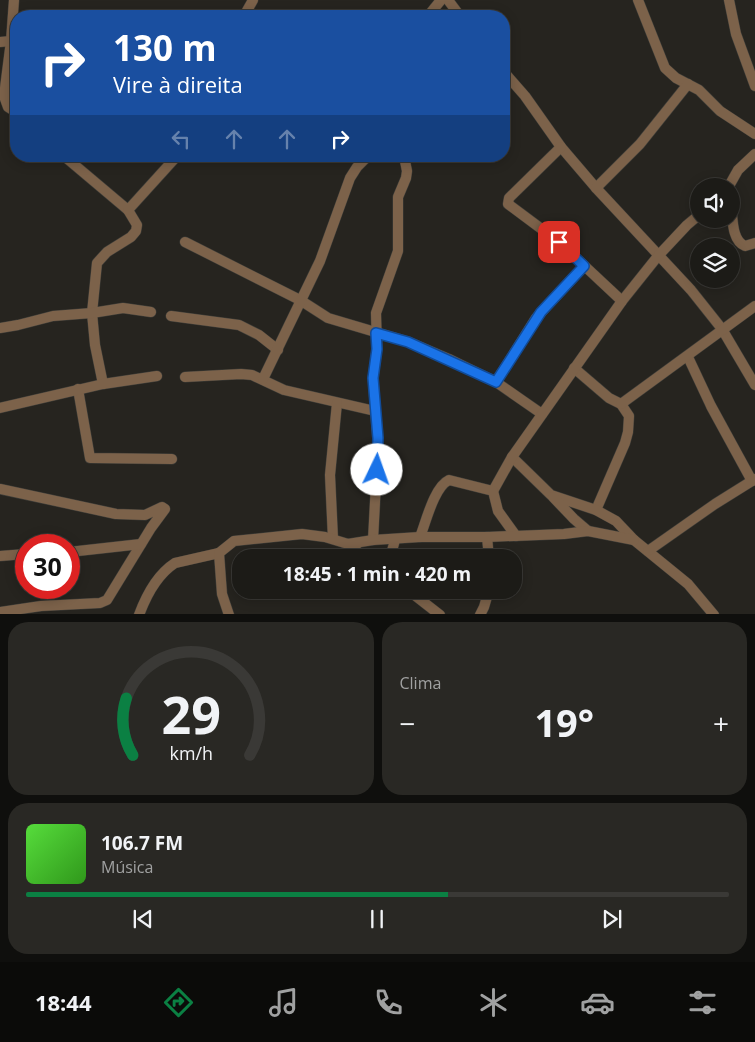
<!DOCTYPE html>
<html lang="pt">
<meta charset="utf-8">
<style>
:root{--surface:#1c1b17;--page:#292824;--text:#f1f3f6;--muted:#a0a1a1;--line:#3a3936;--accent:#0b8043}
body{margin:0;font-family:"Open Sans",sans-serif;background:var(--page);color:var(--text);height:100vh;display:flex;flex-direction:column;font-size:19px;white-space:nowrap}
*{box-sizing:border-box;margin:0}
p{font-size:16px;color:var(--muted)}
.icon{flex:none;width:28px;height:28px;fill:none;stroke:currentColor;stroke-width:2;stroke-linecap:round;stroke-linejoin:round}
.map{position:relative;height:614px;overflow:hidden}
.drawer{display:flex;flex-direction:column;gap:8px;padding:8px;background:#0f0f0d;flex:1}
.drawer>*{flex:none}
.top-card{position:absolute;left:10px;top:10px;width:500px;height:152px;border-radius:20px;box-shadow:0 2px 12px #0003,0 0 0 1px var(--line);background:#1a4fa0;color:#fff;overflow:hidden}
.tools{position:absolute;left:690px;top:178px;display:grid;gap:10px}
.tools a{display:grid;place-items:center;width:50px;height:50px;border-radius:50%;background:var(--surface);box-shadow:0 2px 12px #0003,0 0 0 1px var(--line);font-size:25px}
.speed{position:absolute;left:15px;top:534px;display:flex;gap:10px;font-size:25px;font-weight:700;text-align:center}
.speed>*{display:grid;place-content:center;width:65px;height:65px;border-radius:50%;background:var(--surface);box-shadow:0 2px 12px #0003,0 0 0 1px var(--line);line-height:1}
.speed .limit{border:8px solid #d22;background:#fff;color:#111}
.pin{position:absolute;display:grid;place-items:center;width:42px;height:42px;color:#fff;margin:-21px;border-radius:10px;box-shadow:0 2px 8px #0006}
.me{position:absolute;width:55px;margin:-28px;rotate:3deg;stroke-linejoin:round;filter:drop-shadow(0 0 4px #0008)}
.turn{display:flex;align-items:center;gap:18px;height:105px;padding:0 20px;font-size:22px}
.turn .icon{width:65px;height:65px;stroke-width:2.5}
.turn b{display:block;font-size:35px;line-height:42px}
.lanes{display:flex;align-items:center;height:48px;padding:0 20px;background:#0003;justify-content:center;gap:25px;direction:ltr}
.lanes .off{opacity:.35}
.big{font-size:38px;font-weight:700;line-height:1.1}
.drawer .widget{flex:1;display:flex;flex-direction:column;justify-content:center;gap:8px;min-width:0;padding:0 18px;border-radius:20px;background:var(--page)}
.drawer .dial{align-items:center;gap:0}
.dial svg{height:130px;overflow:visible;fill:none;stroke:var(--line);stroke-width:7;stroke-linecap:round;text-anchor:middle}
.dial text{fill:var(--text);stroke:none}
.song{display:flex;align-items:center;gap:15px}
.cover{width:60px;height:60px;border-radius:8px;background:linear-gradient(135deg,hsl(110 70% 55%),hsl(110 70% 35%))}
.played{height:5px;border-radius:2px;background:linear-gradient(90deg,var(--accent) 60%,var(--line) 60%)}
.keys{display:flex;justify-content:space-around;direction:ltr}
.heat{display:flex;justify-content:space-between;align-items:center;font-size:28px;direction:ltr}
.drawer .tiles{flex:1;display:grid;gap:8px;grid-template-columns:1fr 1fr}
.widget:last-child{grid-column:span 2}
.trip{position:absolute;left:232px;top:549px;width:290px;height:50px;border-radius:20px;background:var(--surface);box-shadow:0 2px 12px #0003,0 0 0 1px var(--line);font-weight:700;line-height:50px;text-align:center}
.tab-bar{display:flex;height:80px;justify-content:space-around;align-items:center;background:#0b0b09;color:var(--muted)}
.tab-bar .icon{width:35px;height:35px}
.tab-bar .active{color:var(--accent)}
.tab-bar b{font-size:22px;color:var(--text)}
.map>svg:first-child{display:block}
</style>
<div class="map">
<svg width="755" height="615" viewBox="0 0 755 615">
<rect width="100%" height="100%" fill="#26241f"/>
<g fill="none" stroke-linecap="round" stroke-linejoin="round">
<defs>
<g id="minor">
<polyline points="14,0 11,41 4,96 8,107 16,112"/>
<polyline points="448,0 460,16"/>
<polyline points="638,0 665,68 676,78 699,90 720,111 755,134"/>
<polyline points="729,0 736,34 755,86"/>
<polyline points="244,16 253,0"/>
<polyline points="428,16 441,0"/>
<polyline points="0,42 11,41"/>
<polyline points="504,72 525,96 561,147 596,188 691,290 722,329 755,385"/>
<polyline points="561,147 509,198 508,204 559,242 622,301"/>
<polyline points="64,156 128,210 137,225 136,231 131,237 107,252 97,263 92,313 95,345 103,384"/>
<polyline points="729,186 738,170 755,154"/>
<polyline points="596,188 640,144 688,84"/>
<path d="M731,204C733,217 731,240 745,246L755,243"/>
<polyline points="128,210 177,156"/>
<polyline points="185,242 300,300 328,318 409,342 449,359 496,382 542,414"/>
<polyline points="171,316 239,325 259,335 278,350"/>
<polyline points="0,328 18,325 53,316 92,313 123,308 151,312"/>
<polyline points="688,357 711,406 752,481"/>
<polyline points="574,368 609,398 621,404 629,416 628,432 625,443 596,510"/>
<polyline points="185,377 241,374 252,375 284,390 375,411"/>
<polyline points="263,379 320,261 350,178 357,167 368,156"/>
<polyline points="496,382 536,318 584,266"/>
<polyline points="78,389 90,458 172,459"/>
<polyline points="621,404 755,306"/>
<polyline points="0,408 103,384 157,376"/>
<polyline points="512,457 551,495 596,510 616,521 634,540 688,584 714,615"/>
<polyline points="0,489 116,514 145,515 162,507 165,509 151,528 107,600 100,603 41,606 0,612"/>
<polyline points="493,491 512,457 622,301 658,256 687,225 699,215"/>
<polyline points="553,497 574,519 588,531"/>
<path d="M420,537C426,522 434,487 449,480L493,491L498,511L516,536"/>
<polyline points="487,537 489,558"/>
<polyline points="333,539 330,475 337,403"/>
<polyline points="373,540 378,445 373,378 377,349 376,313 398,251 398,197 406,178 407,171 404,156"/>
<polyline points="348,544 366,558"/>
<polyline points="648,551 715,504 755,479"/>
<polyline points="69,552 141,544"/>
<polyline points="0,556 26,554"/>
<polyline points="390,558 395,540"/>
<polyline points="408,590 440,615"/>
<path d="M139,615C146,596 158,574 175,563L219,553"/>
<polyline points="229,615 222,594 219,553 234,541 302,534 325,537 348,544 373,540 420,537 487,537 564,534 588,531 634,540"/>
<polyline points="480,615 484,607 489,590"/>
</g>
</defs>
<!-- minor casing -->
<use href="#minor" stroke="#403f3a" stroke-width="11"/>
<!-- minor -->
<use href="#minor" stroke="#7c624a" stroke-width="10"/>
</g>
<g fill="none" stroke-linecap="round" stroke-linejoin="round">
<defs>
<polyline id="route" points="377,470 378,438 373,378 377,349 376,333 408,342 496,382 541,312 584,266 559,242"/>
</defs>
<!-- route casing -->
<use href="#route" stroke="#114b97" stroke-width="12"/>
<!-- route -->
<use href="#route" stroke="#1a73e8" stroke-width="9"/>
</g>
</svg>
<div class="tools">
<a><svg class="icon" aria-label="sound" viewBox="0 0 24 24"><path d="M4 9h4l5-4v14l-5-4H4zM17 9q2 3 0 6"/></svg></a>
<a><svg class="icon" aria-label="layers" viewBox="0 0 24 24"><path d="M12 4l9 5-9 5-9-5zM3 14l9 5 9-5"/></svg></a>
</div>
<div class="speed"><div class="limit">30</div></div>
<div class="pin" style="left:559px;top:242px;background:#d93025"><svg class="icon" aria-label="arrive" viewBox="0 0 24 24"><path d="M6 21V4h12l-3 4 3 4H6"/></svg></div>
<svg class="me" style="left:377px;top:470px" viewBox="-20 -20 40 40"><circle r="19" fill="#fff"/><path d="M0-13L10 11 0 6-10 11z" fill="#1a73e8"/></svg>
<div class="trip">18:45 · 1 min · 420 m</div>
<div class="top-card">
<div class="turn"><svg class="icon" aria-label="right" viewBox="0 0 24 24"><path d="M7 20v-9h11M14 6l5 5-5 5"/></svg><div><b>130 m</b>Vire à direita</div></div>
<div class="lanes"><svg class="icon off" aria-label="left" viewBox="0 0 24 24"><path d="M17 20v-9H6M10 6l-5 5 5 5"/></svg><svg class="icon off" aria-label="ahead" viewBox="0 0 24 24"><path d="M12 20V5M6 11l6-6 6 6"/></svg><svg class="icon off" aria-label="ahead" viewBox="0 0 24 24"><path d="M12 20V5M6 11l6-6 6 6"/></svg><svg class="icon" aria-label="right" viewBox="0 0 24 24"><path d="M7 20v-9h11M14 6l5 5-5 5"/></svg></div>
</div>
</div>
<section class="drawer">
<div class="tiles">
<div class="widget dial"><svg viewBox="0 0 100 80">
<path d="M14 69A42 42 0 1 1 86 69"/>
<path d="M14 69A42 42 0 0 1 10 34" stroke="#0b8043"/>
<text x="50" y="56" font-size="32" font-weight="700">29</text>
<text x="50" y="72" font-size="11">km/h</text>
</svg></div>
<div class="widget"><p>Clima</p>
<div class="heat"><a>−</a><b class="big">19°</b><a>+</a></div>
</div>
<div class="widget">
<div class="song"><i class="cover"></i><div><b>106.7 FM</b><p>Música</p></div></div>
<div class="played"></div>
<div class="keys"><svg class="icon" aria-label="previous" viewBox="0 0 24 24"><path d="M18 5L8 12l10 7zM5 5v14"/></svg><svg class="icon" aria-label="pause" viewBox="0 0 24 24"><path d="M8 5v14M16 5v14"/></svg><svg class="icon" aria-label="next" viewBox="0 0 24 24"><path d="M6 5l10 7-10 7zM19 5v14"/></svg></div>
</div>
</div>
</section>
<nav class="tab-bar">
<b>18:44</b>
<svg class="icon active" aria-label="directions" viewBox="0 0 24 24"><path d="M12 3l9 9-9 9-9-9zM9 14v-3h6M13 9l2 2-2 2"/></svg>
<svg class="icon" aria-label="music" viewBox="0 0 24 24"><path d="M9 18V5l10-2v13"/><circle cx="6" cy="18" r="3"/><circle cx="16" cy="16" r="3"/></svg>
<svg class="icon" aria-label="phone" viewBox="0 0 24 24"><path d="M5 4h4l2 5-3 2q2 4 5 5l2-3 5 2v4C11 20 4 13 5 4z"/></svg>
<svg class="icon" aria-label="climate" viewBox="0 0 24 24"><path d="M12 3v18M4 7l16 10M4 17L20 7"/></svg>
<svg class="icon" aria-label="car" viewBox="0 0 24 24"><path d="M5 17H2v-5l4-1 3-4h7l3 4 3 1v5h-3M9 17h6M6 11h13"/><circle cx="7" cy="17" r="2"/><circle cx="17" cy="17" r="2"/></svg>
<svg class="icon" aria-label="filters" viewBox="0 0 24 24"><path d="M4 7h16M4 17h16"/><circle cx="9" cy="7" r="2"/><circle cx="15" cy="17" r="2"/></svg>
</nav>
